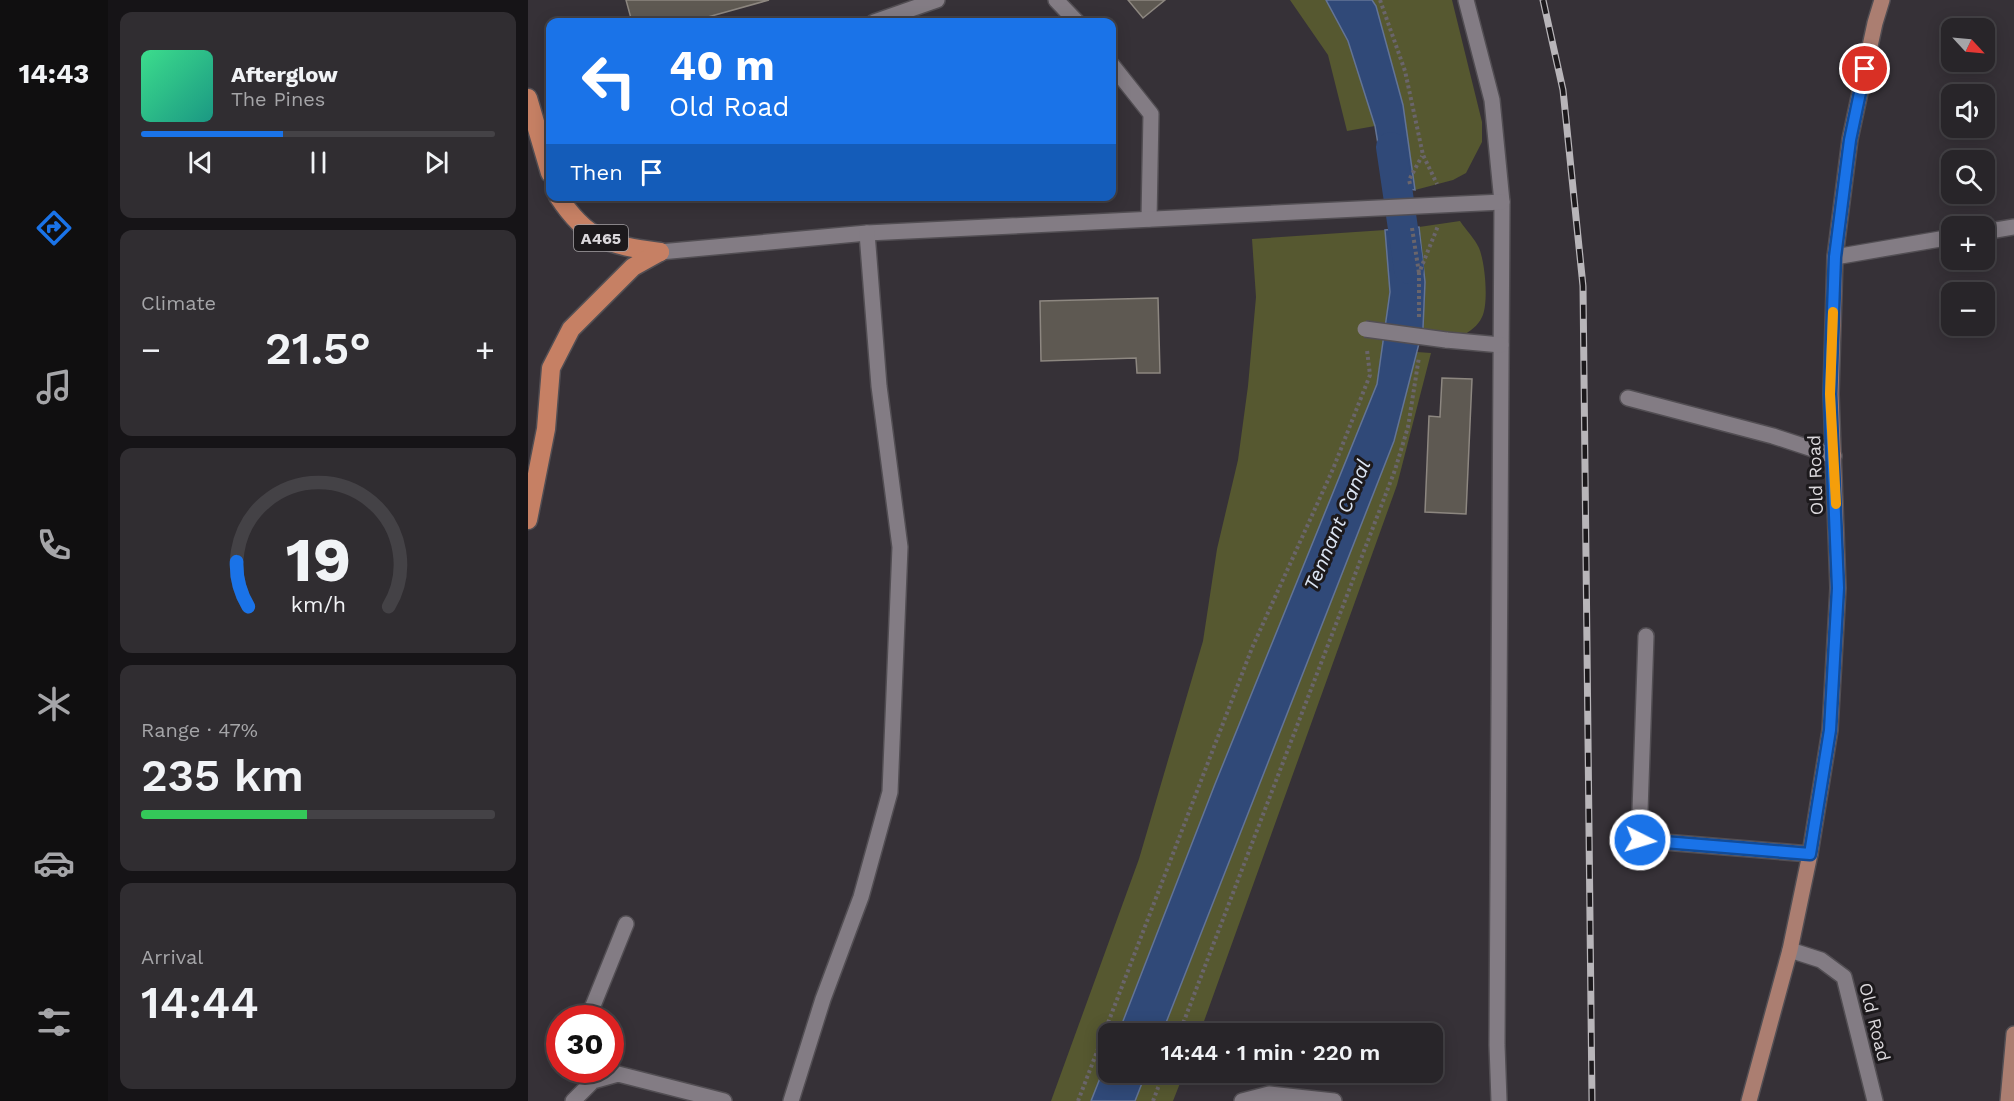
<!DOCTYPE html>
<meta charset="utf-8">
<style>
:root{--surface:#282529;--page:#302d31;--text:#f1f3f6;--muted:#a5a5a8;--line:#444246;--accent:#1a73e8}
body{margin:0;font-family:"Work Sans",sans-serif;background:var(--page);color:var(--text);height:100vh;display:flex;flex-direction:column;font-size:22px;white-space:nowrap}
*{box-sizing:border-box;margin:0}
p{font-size:20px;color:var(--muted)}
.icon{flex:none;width:33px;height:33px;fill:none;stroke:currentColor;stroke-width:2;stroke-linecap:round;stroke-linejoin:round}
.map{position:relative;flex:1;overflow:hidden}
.details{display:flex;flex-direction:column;gap:12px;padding:12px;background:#161417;width:420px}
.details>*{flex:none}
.top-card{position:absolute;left:18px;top:18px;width:570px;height:183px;border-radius:12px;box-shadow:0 3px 15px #0003,0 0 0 2px var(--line);background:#1a73e8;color:#fff;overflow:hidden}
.needle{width:39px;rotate:116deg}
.controls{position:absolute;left:1413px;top:18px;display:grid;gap:12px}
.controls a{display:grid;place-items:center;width:54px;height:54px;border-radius:12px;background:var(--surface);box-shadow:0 3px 15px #0003,0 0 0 2px var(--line);font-size:30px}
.speed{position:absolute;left:18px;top:1005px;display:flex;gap:12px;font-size:30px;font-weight:700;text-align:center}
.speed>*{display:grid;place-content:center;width:78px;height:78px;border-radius:50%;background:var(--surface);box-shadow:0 3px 15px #0003,0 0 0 2px var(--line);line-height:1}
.speed .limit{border:9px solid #d22;background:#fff;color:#111}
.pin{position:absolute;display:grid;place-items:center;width:51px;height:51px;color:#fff;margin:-26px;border:3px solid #fff;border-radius:50%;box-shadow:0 2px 6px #0007}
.me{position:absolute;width:66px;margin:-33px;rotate:95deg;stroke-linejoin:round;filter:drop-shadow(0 0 4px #0008)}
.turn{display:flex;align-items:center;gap:21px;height:126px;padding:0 24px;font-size:27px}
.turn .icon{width:78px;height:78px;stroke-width:2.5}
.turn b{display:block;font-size:42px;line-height:51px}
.then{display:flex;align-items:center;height:57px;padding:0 24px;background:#0003;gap:12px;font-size:22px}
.big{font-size:45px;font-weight:600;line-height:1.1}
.details .card{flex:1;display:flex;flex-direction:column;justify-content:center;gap:9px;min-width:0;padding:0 21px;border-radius:12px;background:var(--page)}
.details .dial{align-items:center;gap:0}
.dial svg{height:156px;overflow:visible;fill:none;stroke:var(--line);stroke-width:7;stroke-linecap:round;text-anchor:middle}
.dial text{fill:var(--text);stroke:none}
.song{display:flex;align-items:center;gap:18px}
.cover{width:72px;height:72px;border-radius:9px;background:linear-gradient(135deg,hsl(150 70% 55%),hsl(170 70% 35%))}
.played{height:6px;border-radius:3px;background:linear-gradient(90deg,var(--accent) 40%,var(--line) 40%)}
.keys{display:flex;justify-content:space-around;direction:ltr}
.heat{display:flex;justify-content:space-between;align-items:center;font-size:33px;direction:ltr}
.charge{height:9px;border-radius:4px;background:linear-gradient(90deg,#34c759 47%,var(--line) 0)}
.trip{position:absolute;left:570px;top:1023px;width:345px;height:60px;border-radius:12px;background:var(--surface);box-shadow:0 3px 15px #0003,0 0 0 2px var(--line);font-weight:600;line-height:60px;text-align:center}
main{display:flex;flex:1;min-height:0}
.tabs{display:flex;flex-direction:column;width:108px;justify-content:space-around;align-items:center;background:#100f10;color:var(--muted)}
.tabs .icon{width:42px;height:42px}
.tabs .active{color:var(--accent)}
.tabs b{font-size:27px;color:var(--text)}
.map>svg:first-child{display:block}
</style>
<main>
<nav class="tabs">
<b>14:43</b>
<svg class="icon active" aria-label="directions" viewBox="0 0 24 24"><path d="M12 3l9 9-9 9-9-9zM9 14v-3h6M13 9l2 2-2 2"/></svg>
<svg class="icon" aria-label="music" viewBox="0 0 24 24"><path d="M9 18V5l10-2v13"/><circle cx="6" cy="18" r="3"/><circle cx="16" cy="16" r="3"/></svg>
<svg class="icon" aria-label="phone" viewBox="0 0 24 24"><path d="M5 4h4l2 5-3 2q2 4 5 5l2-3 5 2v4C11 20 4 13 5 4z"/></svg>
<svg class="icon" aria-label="climate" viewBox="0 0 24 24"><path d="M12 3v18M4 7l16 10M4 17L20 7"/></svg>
<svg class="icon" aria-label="car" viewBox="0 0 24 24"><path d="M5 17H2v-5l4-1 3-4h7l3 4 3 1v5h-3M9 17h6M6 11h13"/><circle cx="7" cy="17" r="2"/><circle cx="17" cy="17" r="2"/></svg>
<svg class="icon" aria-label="filters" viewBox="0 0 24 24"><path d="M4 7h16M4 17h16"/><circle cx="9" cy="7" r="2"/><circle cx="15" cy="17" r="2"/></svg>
</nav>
<section class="details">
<div class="card">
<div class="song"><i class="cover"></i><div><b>Afterglow</b><p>The Pines</p></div></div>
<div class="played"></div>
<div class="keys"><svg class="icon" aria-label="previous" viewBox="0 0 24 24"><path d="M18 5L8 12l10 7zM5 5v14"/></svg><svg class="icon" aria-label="pause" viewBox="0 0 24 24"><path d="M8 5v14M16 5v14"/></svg><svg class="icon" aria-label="next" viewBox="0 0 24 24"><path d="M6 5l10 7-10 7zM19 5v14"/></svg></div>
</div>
<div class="card"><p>Climate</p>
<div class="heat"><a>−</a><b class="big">21.5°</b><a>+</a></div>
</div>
<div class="card dial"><svg viewBox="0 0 100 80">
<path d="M14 69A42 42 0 1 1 86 69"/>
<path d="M14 69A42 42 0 0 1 8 46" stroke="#1a73e8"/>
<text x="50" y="56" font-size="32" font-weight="700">19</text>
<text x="50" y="72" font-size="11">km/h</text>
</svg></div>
<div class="card"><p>Range · 47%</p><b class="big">235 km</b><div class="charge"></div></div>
<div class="card"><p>Arrival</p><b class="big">14:44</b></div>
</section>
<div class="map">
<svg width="1486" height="1101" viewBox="0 0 1486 1101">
<rect width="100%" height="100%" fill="#363137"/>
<!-- green -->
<g fill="#565830">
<polygon points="762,0 798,0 820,41 847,126 819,131 800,55"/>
<polygon points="844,0 924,0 954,122 954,142 938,173 925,180 887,190 875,105 848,6"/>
<path d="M932,221C938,230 947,239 951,248C957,262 961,303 954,317C950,326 942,331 934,336L895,328L897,282L891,227Z"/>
<polygon points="857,230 862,292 849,384 687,784 590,1033 580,1034 580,1058 563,1101 523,1101 611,859 675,641 689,549 710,460 720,386 728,297 724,239"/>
<polygon points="889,352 903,353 869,485 675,1024 672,1033 634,1034 866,441"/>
<polygon points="618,1073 656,1073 645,1101 607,1101"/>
</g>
<!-- water -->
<g fill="#304978" stroke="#637496" stroke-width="1.5">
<polygon points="798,0 844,0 848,6 875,105 887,190 857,186 847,126 820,41"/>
<polygon points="891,227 897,282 895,328 866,441 634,1033 590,1034 687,784 849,384 862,292 857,230"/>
<polygon points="580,1058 580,1072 618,1073 607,1101 563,1101"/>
</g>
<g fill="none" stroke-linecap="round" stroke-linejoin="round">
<!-- canal -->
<polyline stroke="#304978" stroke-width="30" points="863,147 881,269"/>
</g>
<!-- building -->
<g fill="#5e5952" stroke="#8d8780" stroke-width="1.5">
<polygon points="98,0 241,0 162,22 104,22"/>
<polygon points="600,0 637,0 615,18"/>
<polygon points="630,298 632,373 609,373 608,358 513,361 512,301"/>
<polygon points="914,378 944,379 938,514 897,512 901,416 912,417"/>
</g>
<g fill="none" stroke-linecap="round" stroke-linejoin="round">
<defs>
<g id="minor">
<polyline points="528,0 549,22"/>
<polyline points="938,0 964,100 974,202 969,1045 971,1101"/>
<polyline points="346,22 409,0"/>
<polyline points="584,65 623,114 621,219"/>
<polyline points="1456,232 1486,227"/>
<polyline points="132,252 339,233 974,202"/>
<polyline points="1307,257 1424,237"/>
<polyline points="918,340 973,345"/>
<polyline points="1100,398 1245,436 1306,456"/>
<polyline points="1118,636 1111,840 1282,854"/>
<polyline points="1262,950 1293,960 1316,977 1347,1101"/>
<polyline points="60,1018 98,924"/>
<polyline points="45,1101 65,1081 90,1074 196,1101"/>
<polyline points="263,1101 295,999 333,897 362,792 372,547 351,386 339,233"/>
<polyline points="714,1101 741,1094 806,1101"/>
</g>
<g id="major">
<polyline points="1221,1101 1262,950 1282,854 1302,730 1310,588 1303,394 1307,257 1322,139 1347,23 1354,0"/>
<polyline points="1480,1101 1486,1034"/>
</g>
<g id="highway">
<polyline points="0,98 22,173"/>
<path d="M30,196C59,241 81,245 132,252"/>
<polyline points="0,520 18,429 23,368 43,329 105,267 132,252"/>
</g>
</defs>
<!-- minor casing -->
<use href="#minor" stroke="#524e53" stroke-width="18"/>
<!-- major casing -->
<use href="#major" stroke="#524e53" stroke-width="18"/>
<!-- highway casing -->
<use href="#highway" stroke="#524e53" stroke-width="21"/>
<!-- path -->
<g stroke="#6a656b" stroke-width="4" stroke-dasharray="3 3" stroke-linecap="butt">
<polyline points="852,0 877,71 895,155 909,184"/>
<polyline points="882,184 881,180 894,156"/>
<polyline points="884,228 891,273"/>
<polyline points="891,317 891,273 910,226"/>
<polyline points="651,1034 867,470 880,427 891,357"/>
<polyline points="550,1101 724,648 805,469 842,375 839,350"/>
<polyline points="625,1101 636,1072"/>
</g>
<!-- minor -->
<use href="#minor" stroke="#837c84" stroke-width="15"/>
<!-- major -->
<use href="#major" stroke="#ab7e71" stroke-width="15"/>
<!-- highway -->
<use href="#highway" stroke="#c68064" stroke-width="18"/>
<defs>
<polyline id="rail" points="1015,0 1035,90 1055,286 1064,1101"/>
</defs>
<!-- rail casing -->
<use href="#rail" stroke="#b8b5b9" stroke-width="7"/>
<!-- rail -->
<use href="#rail" stroke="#1c191c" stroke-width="4.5" stroke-dasharray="14" stroke-linecap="butt"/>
<defs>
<polyline id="minor-bridge" points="837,329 918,340"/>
</defs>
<!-- minor-bridge casing -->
<use href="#minor-bridge" stroke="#524e53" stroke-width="18" stroke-linecap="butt"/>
<!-- minor-bridge -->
<use href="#minor-bridge" stroke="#837c84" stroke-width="15"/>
</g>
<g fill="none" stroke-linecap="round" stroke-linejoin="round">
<defs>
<polyline id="route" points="1112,840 1282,854 1302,730 1310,588 1302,394 1307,257 1322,140 1337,69"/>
</defs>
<!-- route casing -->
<use href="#route" stroke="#114b97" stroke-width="15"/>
<!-- route -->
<use href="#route" stroke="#1a73e8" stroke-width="10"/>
<!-- slow -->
<polyline stroke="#f59e0b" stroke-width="10" points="1305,312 1302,394 1308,504"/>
</g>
<g text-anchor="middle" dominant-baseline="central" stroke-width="6" stroke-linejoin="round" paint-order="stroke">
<!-- shield labels -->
<rect fill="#1c191c" stroke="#a29fa2" stroke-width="1.5" x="46" y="225" width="54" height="26" rx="4.5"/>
<g font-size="16" font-weight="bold" fill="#dbd8dc">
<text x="73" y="238">A465</text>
</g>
<!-- street labels -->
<g font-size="18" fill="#dbd8dc" stroke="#1c191c">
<text transform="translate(1287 475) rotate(-92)">Old Road</text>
<text transform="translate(1347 1022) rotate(76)">Old Road</text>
</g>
<!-- water labels -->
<g font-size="20" font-style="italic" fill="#dce5f4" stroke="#1c191c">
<text transform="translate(809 525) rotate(-67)">Tennant Canal</text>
</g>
</g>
</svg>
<div class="controls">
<a><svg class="needle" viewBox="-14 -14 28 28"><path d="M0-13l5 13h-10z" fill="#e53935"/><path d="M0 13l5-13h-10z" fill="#a5a5a8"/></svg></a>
<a><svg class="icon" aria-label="sound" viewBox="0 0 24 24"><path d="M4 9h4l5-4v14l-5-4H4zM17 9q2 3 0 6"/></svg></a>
<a><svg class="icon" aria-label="search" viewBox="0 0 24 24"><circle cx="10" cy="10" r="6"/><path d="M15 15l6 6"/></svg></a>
<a>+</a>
<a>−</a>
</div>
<div class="speed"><div class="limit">30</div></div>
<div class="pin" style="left:1337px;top:69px;background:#d93025"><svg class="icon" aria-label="arrive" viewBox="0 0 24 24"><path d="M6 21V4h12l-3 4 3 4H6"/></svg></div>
<svg class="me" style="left:1112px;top:840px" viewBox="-20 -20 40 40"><circle r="17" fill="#1a73e8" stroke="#fff" stroke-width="3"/><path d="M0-11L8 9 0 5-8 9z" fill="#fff"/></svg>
<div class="trip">14:44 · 1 min · 220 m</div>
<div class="top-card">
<div class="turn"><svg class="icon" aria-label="left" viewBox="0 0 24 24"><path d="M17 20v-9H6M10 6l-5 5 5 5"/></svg><div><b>40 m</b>Old Road</div></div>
<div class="then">Then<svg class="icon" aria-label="arrive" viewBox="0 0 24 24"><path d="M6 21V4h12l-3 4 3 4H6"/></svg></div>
</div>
</div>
</main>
